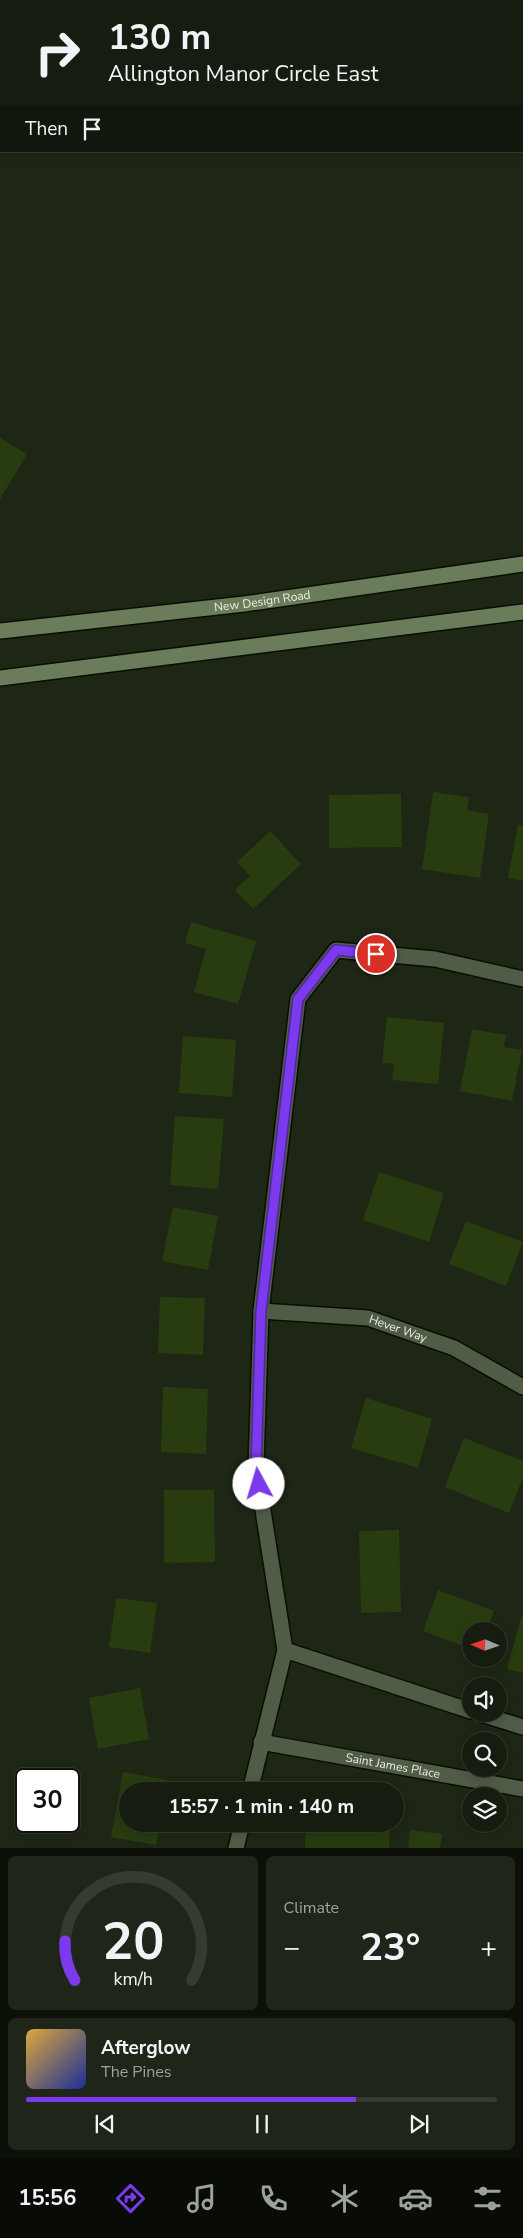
<!DOCTYPE html>
<meta charset="utf-8">
<style>
:root{--surface:#161d10;--page:#1f2619;--text:#f1f3f6;--muted:#9ea29f;--line:#353b30;--accent:#7c3aed}
body{margin:0;font-family:"Nunito Sans",sans-serif;background:var(--page);color:var(--text);height:100vh;display:flex;flex-direction:column;font-size:19px;white-space:nowrap}
*{box-sizing:border-box;margin:0}
p{font-size:16px;color:var(--muted)}
.icon{flex:none;width:28px;height:28px;fill:none;stroke:currentColor;stroke-width:2;stroke-linecap:round;stroke-linejoin:round}
.map{position:relative;height:1848px;overflow:hidden}
.sheet{display:flex;flex-direction:column;gap:8px;padding:8px;background:#0c1009;flex:1}
.sheet>*{flex:none}
.guide{position:absolute;left:0px;top:0px;width:524px;height:152px;box-shadow:0 2px 12px #0003,0 0 0 1px var(--line);background:#161d10;color:var(--text);overflow:hidden}
.needle{width:32px;rotate:272deg}
.buttons{position:absolute;left:462px;top:1622px;display:grid;gap:10px}
.buttons a{display:grid;place-items:center;width:45px;height:45px;border-radius:50%;background:var(--surface);box-shadow:0 2px 12px #0003,0 0 0 1px var(--line);font-size:25px}
.speed{position:absolute;left:15px;top:1768px;display:flex;gap:10px;font-size:25px;font-weight:700;text-align:center}
.speed>*{display:grid;place-content:center;width:65px;height:65px;border-radius:50%;background:var(--surface);box-shadow:0 2px 12px #0003,0 0 0 1px var(--line);line-height:1}
.speed .limit{border:2px solid #111;border-radius:8px;background:#fff;color:#111}
.pin{position:absolute;display:grid;place-items:center;width:42px;height:42px;color:#fff;margin:-21px;border:2px solid #fff;border-radius:50%;box-shadow:0 1px 5px #0007}
.me{position:absolute;width:55px;margin:-28px;rotate:354deg;stroke-linejoin:round;filter:drop-shadow(0 0 4px #0008)}
.turn{display:flex;align-items:center;gap:18px;height:105px;padding:0 25px;font-size:22px}
.turn .icon{width:65px;height:65px;stroke-width:2.5}
.turn b{display:block;font-size:35px;line-height:42px}
.then{display:flex;align-items:center;height:48px;padding:0 25px;background:#0003;gap:10px;font-size:19px}
.big{font-size:38px;font-weight:700;line-height:1.1}
.sheet .tile{flex:1;display:flex;flex-direction:column;justify-content:center;gap:8px;min-width:0;padding:0 18px;border-radius:8px;background:var(--page)}
.sheet .dial{align-items:center;gap:0}
.dial svg{height:130px;overflow:visible;fill:none;stroke:var(--line);stroke-width:7;stroke-linecap:round;text-anchor:middle}
.dial text{fill:var(--text);stroke:none}
.song{display:flex;align-items:center;gap:15px}
.cover{width:60px;height:60px;border-radius:8px;background:linear-gradient(135deg,hsl(40 70% 55%),hsl(230 70% 35%))}
.played{height:5px;border-radius:2px;background:linear-gradient(90deg,var(--accent) 70%,var(--line) 70%)}
.keys{display:flex;justify-content:space-around;direction:ltr}
.heat{display:flex;justify-content:space-between;align-items:center;font-size:28px;direction:ltr}
.sheet .tiles{flex:1;display:grid;gap:8px;grid-template-columns:1fr 1fr}
.tile:last-child{grid-column:span 2}
.trip{position:absolute;left:119px;top:1782px;width:285px;height:50px;border-radius:25px;background:var(--surface);box-shadow:0 2px 12px #0003,0 0 0 1px var(--line);font-weight:700;line-height:50px;text-align:center}
.tabs{display:flex;height:80px;justify-content:space-around;align-items:center;background:#090c06;color:var(--muted)}
.tabs .icon{width:35px;height:35px}
.tabs .on{color:var(--accent)}
.tabs b{font-size:22px;color:var(--text)}
.map>svg:first-child{display:block}
</style>
<div class="map">
<svg width="523" height="1848" viewBox="0 0 523 1848">
<rect width="100%" height="100%" fill="#1e2715"/>
<!-- water -->
<polygon fill="#130238" points="0,0 263,0 1,1 0,40"/>
<!-- building -->
<g fill="#283c10">
<polygon points="0,438 27,454 0,499"/>
<polygon points="433,792 469,797 467,810 489,814 480,878 422,869"/>
<polygon points="401,794 402,847 329,848 329,795"/>
<polygon points="518,825 523,826 523,881 508,878"/>
<polygon points="270,831 301,864 253,909 235,890 250,876 237,862"/>
<polygon points="191,922 256,941 238,1004 194,992 206,949 185,943"/>
<polygon points="387,1017 444,1023 438,1084 392,1080 394,1064 382,1063"/>
<polygon points="472,1029 506,1035 504,1047 522,1050 512,1101 460,1091"/>
<polygon points="183,1036 236,1040 232,1097 179,1093"/>
<polygon points="175,1116 224,1119 218,1189 170,1185"/>
<polygon points="379,1172 444,1193 429,1242 363,1220"/>
<polygon points="173,1207 218,1216 208,1270 162,1261"/>
<polygon points="466,1221 523,1242 506,1286 449,1264"/>
<polygon points="160,1297 205,1298 203,1355 158,1353"/>
<polygon points="163,1387 208,1389 206,1454 161,1452"/>
<polygon points="366,1398 432,1419 418,1468 351,1448"/>
<polygon points="464,1438 523,1461 523,1477 509,1513 445,1487"/>
<polygon points="164,1490 214,1490 215,1562 164,1563"/>
<polygon points="399,1530 401,1612 361,1613 359,1531"/>
<polygon points="438,1590 494,1611 487,1631 471,1631 471,1649 423,1631"/>
<polygon points="116,1598 157,1603 150,1653 109,1647"/>
<polygon points="522,1615 523,1615 523,1673 507,1669"/>
<polygon points="140,1688 149,1739 98,1749 89,1698"/>
<polygon points="123,1772 168,1780 166,1791 128,1791 128,1824 160,1824 156,1845 111,1837"/>
<polygon points="306,1824 390,1827 389,1848 305,1848"/>
<polygon points="410,1830 442,1834 440,1848 408,1848"/>
</g>
<g fill="none" stroke-linecap="round" stroke-linejoin="round">
<defs>
<g id="street">
<path id="s1" d="M261,1311L368,1318L454,1348L523,1387"/>
<polyline points="285,1650 471,1711"/>
<polyline points="481,1714 523,1727"/>
<path id="s2" d="M261,1742L523,1789"/>
<polyline points="250,1791 285,1650 256,1466 261,1311 298,999 336,950 435,959 523,979"/>
<polyline points="236,1848 242,1824"/>
</g>
<g id="secondary">
<path id="s3" d="M0,631L244,604L523,564"/>
<polyline points="0,678 523,612"/>
</g>
</defs>
<!-- street casing -->
<use href="#street" stroke="#080f02" stroke-width="18"/>
<!-- secondary casing -->
<use href="#secondary" stroke="#080f02" stroke-width="18"/>
<!-- street -->
<use href="#street" stroke="#515c47" stroke-width="15"/>
<!-- secondary -->
<use href="#secondary" stroke="#6a7c59" stroke-width="15"/>
</g>
<g fill="none" stroke-linecap="round" stroke-linejoin="round">
<defs>
<polyline id="route" points="259,1484 256,1466 261,1311 298,999 336,950 376,954"/>
</defs>
<!-- route casing -->
<use href="#route" stroke="#51269a" stroke-width="12"/>
<!-- route -->
<use href="#route" stroke="#7c3aed" stroke-width="9"/>
</g>
<g text-anchor="middle" dominant-baseline="central" stroke-width="5" stroke-linejoin="round" paint-order="stroke">
<!-- street labels -->
<g font-size="12" fill="#e9efe3" stroke="#141d0b">
<text stroke="none"><textPath href="#s3" startOffset="264">New Design Road</textPath></text>
<text stroke="none"><textPath href="#s1" startOffset="139">Hever Way</textPath></text>
<text stroke="none"><textPath href="#s2" startOffset="134">Saint James Place</textPath></text>
</g>
</g>
</svg>
<div class="buttons">
<a><svg class="needle" viewBox="-14 -14 28 28"><path d="M0-13l5 13h-10z" fill="#e53935"/><path d="M0 13l5-13h-10z" fill="#9ea29f"/></svg></a>
<a><svg class="icon" aria-label="sound" viewBox="0 0 24 24"><path d="M4 9h4l5-4v14l-5-4H4zM17 9q2 3 0 6"/></svg></a>
<a><svg class="icon" aria-label="search" viewBox="0 0 24 24"><circle cx="10" cy="10" r="6"/><path d="M15 15l6 6"/></svg></a>
<a><svg class="icon" aria-label="layers" viewBox="0 0 24 24"><path d="M12 4l9 5-9 5-9-5zM3 14l9 5 9-5"/></svg></a>
</div>
<div class="speed"><div class="limit">30</div></div>
<div class="pin" style="left:376px;top:954px;background:#d93025"><svg class="icon" aria-label="arrive" viewBox="0 0 24 24"><path d="M6 21V4h12l-3 4 3 4H6"/></svg></div>
<svg class="me" style="left:259px;top:1484px" viewBox="-20 -20 40 40"><circle r="19" fill="#fff"/><path d="M0-13L10 11 0 6-10 11z" fill="#7c3aed"/></svg>
<div class="trip">15:57 · 1 min · 140 m</div>
<div class="guide">
<div class="turn"><svg class="icon" aria-label="right" viewBox="0 0 24 24"><path d="M7 20v-9h11M14 6l5 5-5 5"/></svg><div><b>130 m</b>Allington Manor Circle East</div></div>
<div class="then">Then<svg class="icon" aria-label="arrive" viewBox="0 0 24 24"><path d="M6 21V4h12l-3 4 3 4H6"/></svg></div>
</div>
</div>
<section class="sheet">
<div class="tiles">
<div class="tile dial"><svg viewBox="0 0 100 80">
<path d="M14 69A42 42 0 1 1 86 69"/>
<path d="M14 69A42 42 0 0 1 8 45" stroke="#7c3aed"/>
<text x="50" y="56" font-size="32" font-weight="700">20</text>
<text x="50" y="72" font-size="11">km/h</text>
</svg></div>
<div class="tile"><p>Climate</p>
<div class="heat"><a>−</a><b class="big">23°</b><a>+</a></div>
</div>
<div class="tile">
<div class="song"><i class="cover"></i><div><b>Afterglow</b><p>The Pines</p></div></div>
<div class="played"></div>
<div class="keys"><svg class="icon" aria-label="previous" viewBox="0 0 24 24"><path d="M18 5L8 12l10 7zM5 5v14"/></svg><svg class="icon" aria-label="pause" viewBox="0 0 24 24"><path d="M8 5v14M16 5v14"/></svg><svg class="icon" aria-label="next" viewBox="0 0 24 24"><path d="M6 5l10 7-10 7zM19 5v14"/></svg></div>
</div>
</div>
</section>
<nav class="tabs">
<b>15:56</b>
<svg class="icon on" aria-label="directions" viewBox="0 0 24 24"><path d="M12 3l9 9-9 9-9-9zM9 14v-3h6M13 9l2 2-2 2"/></svg>
<svg class="icon" aria-label="music" viewBox="0 0 24 24"><path d="M9 18V5l10-2v13"/><circle cx="6" cy="18" r="3"/><circle cx="16" cy="16" r="3"/></svg>
<svg class="icon" aria-label="phone" viewBox="0 0 24 24"><path d="M5 4h4l2 5-3 2q2 4 5 5l2-3 5 2v4C11 20 4 13 5 4z"/></svg>
<svg class="icon" aria-label="climate" viewBox="0 0 24 24"><path d="M12 3v18M4 7l16 10M4 17L20 7"/></svg>
<svg class="icon" aria-label="car" viewBox="0 0 24 24"><path d="M5 17H2v-5l4-1 3-4h7l3 4 3 1v5h-3M9 17h6M6 11h13"/><circle cx="7" cy="17" r="2"/><circle cx="17" cy="17" r="2"/></svg>
<svg class="icon" aria-label="filters" viewBox="0 0 24 24"><path d="M4 7h16M4 17h16"/><circle cx="9" cy="7" r="2"/><circle cx="15" cy="17" r="2"/></svg>
</nav>
